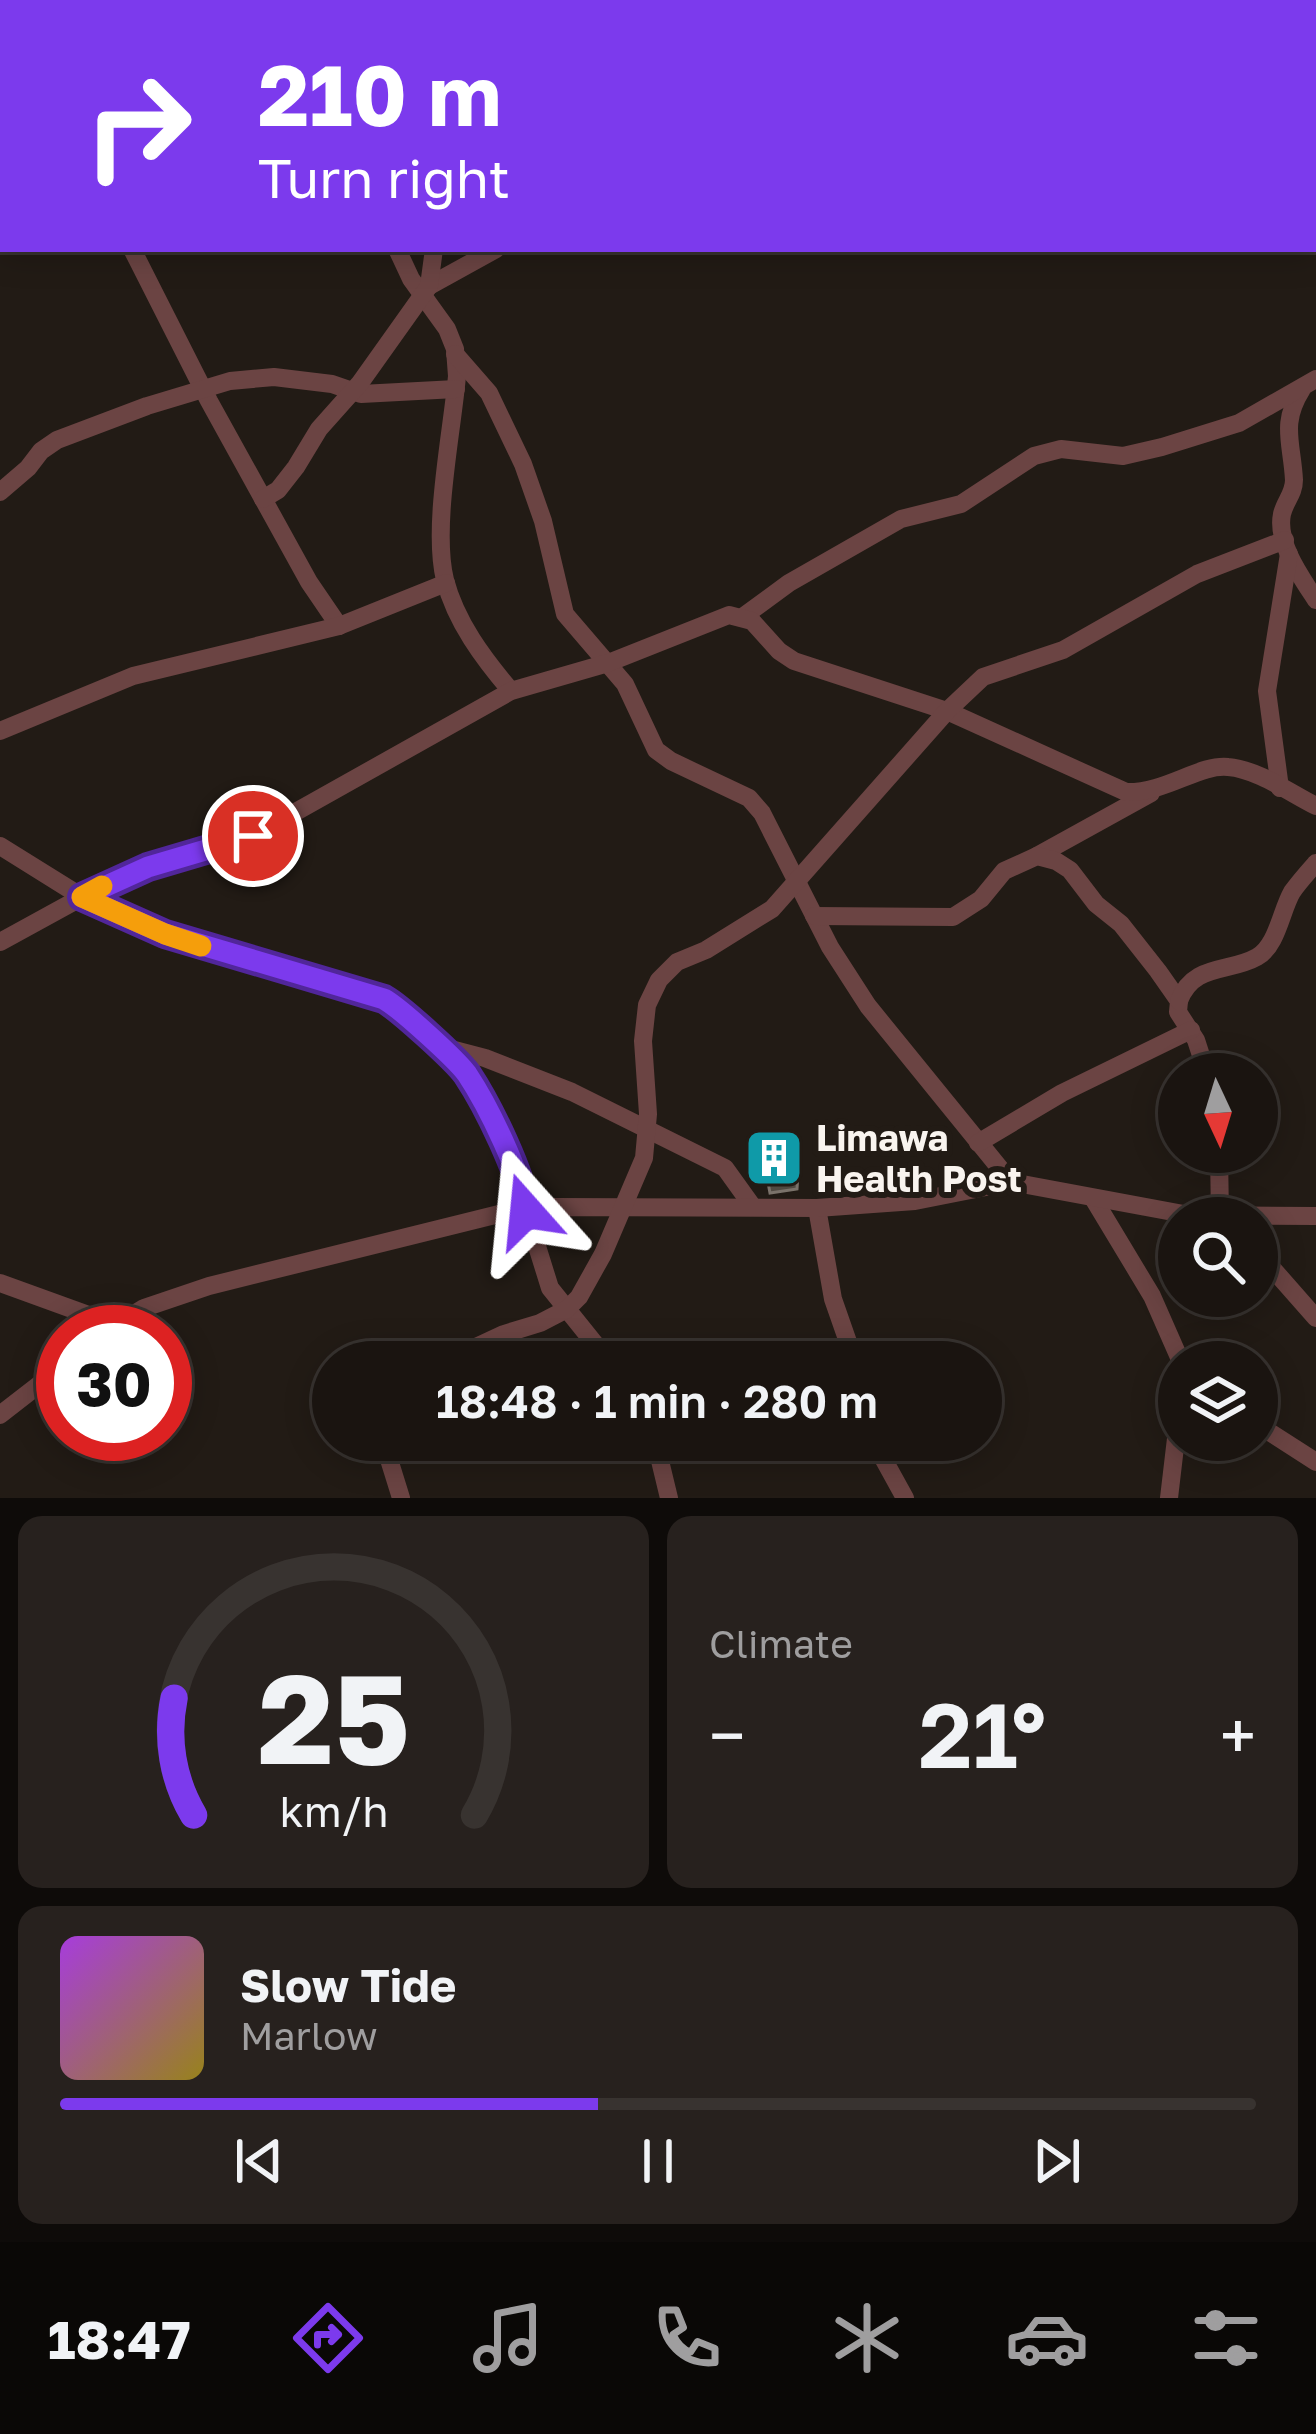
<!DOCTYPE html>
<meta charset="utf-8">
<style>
:root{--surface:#1a1410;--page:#27211e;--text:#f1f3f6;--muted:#9f9e9f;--line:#383330;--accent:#7c3aed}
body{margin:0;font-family:"Golos Text",sans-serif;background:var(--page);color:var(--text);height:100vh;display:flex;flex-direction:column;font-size:45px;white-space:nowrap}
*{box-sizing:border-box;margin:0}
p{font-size:39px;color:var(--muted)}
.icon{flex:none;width:66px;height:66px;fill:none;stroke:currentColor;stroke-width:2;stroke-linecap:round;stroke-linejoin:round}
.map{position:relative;height:1498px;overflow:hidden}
.details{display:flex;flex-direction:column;gap:18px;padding:18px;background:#0e0b09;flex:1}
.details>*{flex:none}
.top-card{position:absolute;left:0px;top:0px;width:1317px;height:252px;box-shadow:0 6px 30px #0003,0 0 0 3px var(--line);background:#7c3aed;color:#fff;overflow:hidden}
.needle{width:78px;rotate:176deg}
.controls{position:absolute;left:1158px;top:1053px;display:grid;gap:24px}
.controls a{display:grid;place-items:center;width:120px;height:120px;border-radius:50%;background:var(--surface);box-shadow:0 6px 30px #0003,0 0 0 3px var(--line);font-size:60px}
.speed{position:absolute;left:36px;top:1305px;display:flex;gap:24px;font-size:60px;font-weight:700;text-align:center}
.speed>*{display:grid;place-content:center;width:156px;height:156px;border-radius:50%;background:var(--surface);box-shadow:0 6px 30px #0003,0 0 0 3px var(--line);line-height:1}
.speed .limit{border:18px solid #d22;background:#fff;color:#111}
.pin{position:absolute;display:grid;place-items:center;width:102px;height:102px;color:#fff;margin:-51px;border:6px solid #fff;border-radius:50%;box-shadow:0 3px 12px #0007}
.me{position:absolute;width:132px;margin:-66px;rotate:342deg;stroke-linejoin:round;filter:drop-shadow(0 0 9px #0008)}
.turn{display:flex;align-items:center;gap:42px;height:252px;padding:0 60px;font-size:54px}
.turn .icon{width:156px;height:156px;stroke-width:2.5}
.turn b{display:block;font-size:84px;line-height:102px}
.big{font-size:90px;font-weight:600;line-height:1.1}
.details .tile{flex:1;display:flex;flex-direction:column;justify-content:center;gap:18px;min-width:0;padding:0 42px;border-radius:24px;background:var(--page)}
.details .dial{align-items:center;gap:0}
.dial svg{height:312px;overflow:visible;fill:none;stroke:var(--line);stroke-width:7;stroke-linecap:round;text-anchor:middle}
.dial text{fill:var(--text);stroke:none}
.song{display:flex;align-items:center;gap:36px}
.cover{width:144px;height:144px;border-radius:18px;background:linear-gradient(135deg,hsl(280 70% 55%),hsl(50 70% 35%))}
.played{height:12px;border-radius:6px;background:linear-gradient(90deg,var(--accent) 45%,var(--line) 45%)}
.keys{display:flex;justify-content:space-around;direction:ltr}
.heat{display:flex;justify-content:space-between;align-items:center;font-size:66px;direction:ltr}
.details .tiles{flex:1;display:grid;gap:18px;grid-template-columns:1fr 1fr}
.tile:last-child{grid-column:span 2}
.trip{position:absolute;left:312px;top:1341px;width:690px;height:120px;border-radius:60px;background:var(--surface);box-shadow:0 6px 30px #0003,0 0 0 3px var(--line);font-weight:600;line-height:120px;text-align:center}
.menu{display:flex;height:192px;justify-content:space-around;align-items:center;background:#0a0806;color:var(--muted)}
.menu .icon{width:84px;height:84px}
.menu .active{color:var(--accent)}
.menu b{font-size:54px;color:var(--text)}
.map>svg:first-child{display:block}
</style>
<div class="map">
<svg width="1316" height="1498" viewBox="0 0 1316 1498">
<rect width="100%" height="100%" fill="#221b15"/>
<!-- building -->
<polygon fill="#514a42" stroke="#7a726a" stroke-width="3" points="781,1140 787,1176 798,1174 797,1189 770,1193 761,1145"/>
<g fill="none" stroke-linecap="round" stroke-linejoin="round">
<!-- street -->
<g stroke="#6b4443" stroke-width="18">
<polyline points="246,0 247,3"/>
<polyline points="499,3 500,0"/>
<polyline points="819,3 823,0"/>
<polyline points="0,121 3,122"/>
<polyline points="132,249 209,401 309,582 339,626"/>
<path d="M397,249L411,279L447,329L455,349L457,376C452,433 432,527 445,580C456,622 483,658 511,691"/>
<polyline points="429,286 496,249"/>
<polyline points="455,354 489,393 523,464 543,521 565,614 625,684 656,750 671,761 749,798 762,813 830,947 868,1006 1011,1182"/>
<path d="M1302,389C1280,424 1292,442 1294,480C1294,494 1285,501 1282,514C1276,543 1301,577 1316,600"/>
<polyline points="0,492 28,468 41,451 57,440 147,406 230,381 274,377 332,384 361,394 456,389"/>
<polyline points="263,499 278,490 296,467 319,429 360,383 429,286 434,249"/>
<polyline points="744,616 789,583 901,519 961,504 1034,456 1061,449 1123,456 1162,447 1239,423 1316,379"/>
<polyline points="0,731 133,676 339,626 446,583"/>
<polyline points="1280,788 1267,691 1289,554"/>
<polyline points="0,846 82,897 165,934 384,999 399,1007 468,1076 524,1186 526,1211 550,1288 595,1344 616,1362"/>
<polyline points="1037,856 1151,793"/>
<polyline points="814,916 953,917 981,899 1004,871 1037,856 1056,861 1070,870 1096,904 1121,924 1158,971 1179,1001 1178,1012 1196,1040 1207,1074"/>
<path d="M0,942L115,879L253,836L511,691L608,663L729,615L752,621L779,651L794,661L947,711L1126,792C1166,793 1199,764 1228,767C1257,769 1290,793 1316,806"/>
<path d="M1179,1001C1193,963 1229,973 1257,957C1277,946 1281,911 1292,892C1299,882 1308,872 1316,863"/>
<polyline points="443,1047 485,1058 572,1092 725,1168 753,1207"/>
<polyline points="978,1143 1062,1093 1191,1030"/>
<polyline points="1219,1152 1220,1218"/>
<polyline points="1093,1198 1152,1296 1181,1362"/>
<polyline points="817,1208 833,1299 855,1362"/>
<polyline points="1257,1251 1316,1318"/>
<polyline points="0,1283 116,1325"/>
<polyline points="105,1332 144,1308 209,1286 499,1214 554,1207 817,1208 915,1201 1011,1182 1189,1215 1316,1216"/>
<polyline points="444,1362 504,1334 540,1323 567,1309 579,1297 603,1254 644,1158 648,1114 643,1041 647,1005 659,980 677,962 706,950 772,909 947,711 983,677 1063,650 1197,574 1285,540"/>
<polyline points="0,1415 63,1366"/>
<polyline points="1257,1424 1316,1462"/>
<polyline points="383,1440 401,1498"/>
<polyline points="655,1440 669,1498"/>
<polyline points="873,1440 905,1498"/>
<polyline points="1169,1498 1179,1413"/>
</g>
</g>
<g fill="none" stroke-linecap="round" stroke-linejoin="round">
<defs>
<path id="route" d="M253,836L148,867L82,897L165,934L384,999C400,1008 456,1059 467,1074C487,1104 523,1176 526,1211"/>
</defs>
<!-- route casing -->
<use href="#route" stroke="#51269a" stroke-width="30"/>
<!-- route -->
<use href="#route" stroke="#7c3aed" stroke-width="21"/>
<!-- slow -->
<polyline stroke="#f59e0b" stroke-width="21" points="102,886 82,897 165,934 201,946"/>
</g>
<!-- icons -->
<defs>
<symbol id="building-square" viewBox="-11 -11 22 22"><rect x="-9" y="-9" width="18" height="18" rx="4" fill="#0f9aa8" stroke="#221b15"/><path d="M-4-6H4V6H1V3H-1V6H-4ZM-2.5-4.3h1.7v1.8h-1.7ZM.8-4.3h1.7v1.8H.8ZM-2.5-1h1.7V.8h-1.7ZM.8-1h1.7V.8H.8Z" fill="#fff"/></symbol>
</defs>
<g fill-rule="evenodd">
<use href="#building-square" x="741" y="1125" width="66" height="66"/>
</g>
<g text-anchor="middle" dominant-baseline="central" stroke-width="12" stroke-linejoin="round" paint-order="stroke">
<!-- poi labels -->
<g font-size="36" font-weight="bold" fill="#f9f4ef" stroke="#221b15" text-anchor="start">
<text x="816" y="1137">Limawa<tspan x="816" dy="41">Health Post</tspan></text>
</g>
</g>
</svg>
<div class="controls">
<a><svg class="needle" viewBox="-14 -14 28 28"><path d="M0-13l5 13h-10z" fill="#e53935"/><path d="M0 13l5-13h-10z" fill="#9f9e9f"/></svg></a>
<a><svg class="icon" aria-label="search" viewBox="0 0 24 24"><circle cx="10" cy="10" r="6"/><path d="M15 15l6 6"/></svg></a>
<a><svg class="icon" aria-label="layers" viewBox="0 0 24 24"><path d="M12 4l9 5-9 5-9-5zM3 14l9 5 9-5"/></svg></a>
</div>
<div class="speed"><div class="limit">30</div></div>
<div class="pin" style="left:253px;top:836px;background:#d93025"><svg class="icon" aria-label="arrive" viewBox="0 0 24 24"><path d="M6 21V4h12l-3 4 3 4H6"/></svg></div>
<svg class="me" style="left:526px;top:1211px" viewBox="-20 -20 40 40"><path d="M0-17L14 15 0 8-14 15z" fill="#7c3aed" stroke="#fff" stroke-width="4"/></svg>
<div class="trip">18:48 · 1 min · 280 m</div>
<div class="top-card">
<div class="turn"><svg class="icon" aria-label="right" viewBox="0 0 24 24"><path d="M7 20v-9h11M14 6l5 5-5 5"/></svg><div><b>210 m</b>Turn right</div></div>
</div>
</div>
<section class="details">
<div class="tiles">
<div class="tile dial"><svg viewBox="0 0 100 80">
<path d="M14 69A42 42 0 1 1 86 69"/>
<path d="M14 69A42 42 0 0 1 9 39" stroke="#7c3aed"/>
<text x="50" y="56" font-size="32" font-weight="700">25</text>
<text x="50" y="72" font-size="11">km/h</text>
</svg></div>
<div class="tile"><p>Climate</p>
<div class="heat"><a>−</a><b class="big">21°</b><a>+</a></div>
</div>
<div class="tile">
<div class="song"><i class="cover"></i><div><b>Slow Tide</b><p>Marlow</p></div></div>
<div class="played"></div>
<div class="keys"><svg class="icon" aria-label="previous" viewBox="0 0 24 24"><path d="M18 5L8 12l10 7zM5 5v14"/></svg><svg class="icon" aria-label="pause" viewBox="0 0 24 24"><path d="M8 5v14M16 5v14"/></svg><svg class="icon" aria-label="next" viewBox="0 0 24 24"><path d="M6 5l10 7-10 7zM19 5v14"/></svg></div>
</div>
</div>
</section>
<nav class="menu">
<b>18:47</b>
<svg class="icon active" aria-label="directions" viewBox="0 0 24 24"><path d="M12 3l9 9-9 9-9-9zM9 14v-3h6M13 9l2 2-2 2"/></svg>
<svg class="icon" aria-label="music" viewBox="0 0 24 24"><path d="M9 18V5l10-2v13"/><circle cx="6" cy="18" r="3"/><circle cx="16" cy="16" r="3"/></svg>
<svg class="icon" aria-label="phone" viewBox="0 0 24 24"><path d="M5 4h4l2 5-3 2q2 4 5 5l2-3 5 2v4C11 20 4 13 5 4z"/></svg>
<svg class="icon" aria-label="climate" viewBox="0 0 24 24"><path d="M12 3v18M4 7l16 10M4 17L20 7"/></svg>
<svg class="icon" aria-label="car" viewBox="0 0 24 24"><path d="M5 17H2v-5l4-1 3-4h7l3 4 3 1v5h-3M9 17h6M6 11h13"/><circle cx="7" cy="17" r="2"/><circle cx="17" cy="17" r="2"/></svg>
<svg class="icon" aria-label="filters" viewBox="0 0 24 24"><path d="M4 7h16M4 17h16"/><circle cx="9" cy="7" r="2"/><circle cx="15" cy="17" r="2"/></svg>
</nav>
